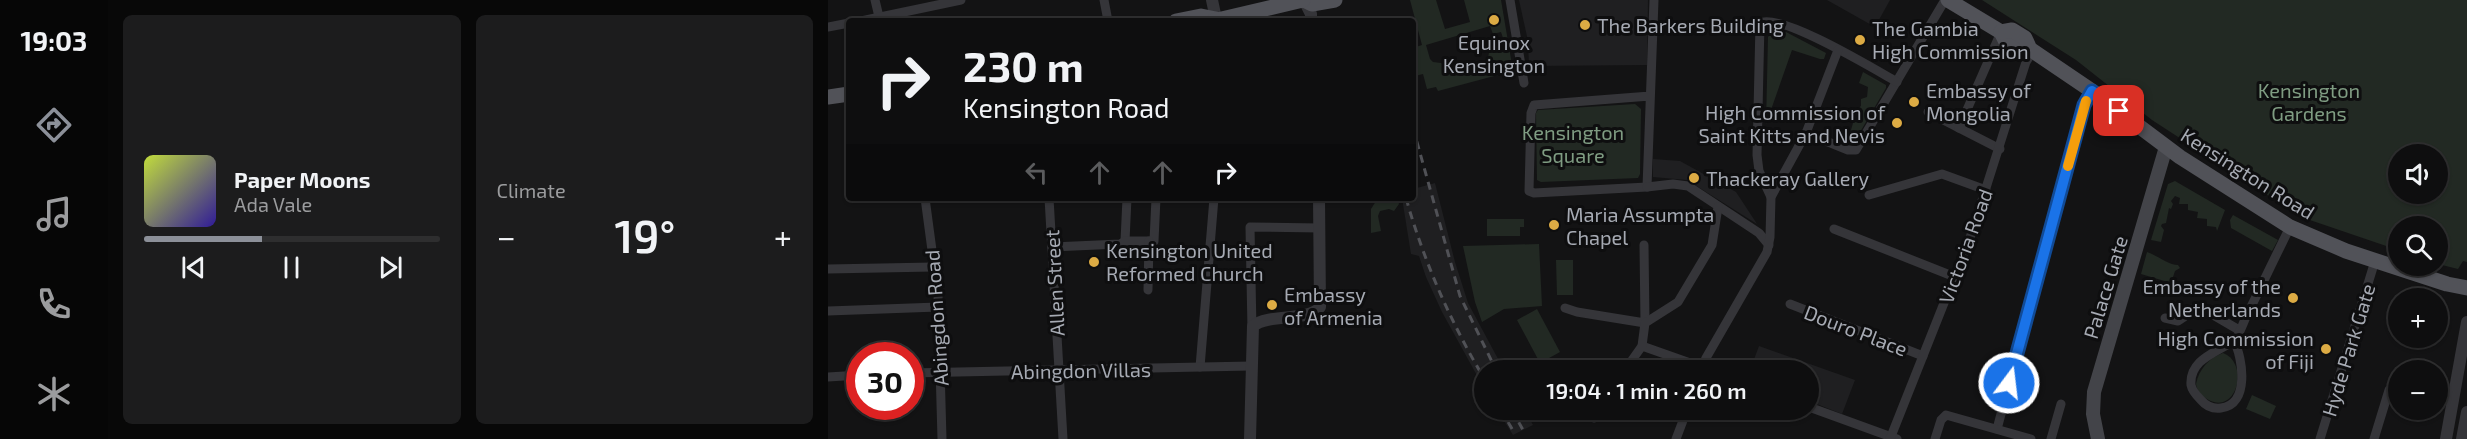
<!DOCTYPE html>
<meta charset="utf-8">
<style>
:root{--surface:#0e0e0f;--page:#1c1c1d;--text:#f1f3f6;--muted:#9b9c9e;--line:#2e2e2f;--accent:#8c9099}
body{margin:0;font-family:"Exo 2",sans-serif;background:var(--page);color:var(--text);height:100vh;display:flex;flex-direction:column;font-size:22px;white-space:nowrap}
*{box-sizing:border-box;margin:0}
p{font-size:20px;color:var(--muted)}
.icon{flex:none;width:33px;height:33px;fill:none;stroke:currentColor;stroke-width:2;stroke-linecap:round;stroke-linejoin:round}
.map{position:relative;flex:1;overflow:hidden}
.details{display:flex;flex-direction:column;gap:15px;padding:15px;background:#080808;width:720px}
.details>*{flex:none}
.top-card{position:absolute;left:18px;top:18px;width:570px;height:183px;border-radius:6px;box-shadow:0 2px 4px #0004,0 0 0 2px var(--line);background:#0e0e0f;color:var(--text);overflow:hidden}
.controls{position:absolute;left:1560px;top:144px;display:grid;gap:12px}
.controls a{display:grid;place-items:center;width:60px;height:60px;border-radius:50%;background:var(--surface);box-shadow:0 2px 4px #0004,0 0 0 2px var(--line);font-size:30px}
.speed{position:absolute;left:18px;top:342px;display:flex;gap:12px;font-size:30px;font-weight:700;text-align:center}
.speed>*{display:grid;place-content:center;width:78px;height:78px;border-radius:50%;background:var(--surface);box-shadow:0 2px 4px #0004,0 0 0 2px var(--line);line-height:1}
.speed .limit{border:9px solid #d22;background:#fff;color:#111}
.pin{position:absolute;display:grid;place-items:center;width:51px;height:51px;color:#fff;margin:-26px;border-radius:12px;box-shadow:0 3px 9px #0006}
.me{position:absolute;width:66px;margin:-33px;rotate:15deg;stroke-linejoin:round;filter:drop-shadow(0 0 4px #0008)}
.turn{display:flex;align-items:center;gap:21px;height:126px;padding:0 18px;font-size:27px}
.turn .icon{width:78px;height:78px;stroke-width:2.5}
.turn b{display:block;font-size:42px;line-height:51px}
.lanes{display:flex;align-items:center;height:57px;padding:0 18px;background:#0003;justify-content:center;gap:30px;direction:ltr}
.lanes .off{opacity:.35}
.big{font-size:45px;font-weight:600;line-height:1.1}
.details .tile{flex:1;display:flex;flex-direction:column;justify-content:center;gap:9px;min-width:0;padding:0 21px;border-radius:9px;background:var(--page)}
.song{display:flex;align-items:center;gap:18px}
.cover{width:72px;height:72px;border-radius:9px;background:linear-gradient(135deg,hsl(70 70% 55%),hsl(250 70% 35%))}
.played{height:6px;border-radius:3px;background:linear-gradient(90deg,var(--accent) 40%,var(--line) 40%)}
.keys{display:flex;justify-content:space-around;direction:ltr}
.heat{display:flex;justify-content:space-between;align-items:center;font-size:33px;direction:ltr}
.details .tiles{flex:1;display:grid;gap:15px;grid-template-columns:repeat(2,1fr)}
.trip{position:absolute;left:646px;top:360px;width:345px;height:60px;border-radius:30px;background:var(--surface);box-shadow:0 2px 4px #0004,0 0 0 2px var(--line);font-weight:600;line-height:60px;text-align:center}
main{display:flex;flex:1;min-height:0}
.tabs{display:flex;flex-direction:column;width:108px;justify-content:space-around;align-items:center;background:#060606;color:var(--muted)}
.tabs .icon{width:42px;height:42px}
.tabs .on{color:var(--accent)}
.tabs b{font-size:27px;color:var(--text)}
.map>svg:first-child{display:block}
</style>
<main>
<nav class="tabs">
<b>19:03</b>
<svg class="icon on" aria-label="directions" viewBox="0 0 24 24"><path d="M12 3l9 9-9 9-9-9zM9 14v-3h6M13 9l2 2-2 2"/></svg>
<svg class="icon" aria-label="music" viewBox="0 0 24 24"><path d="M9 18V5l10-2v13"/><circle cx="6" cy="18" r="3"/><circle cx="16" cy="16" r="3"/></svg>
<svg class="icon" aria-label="phone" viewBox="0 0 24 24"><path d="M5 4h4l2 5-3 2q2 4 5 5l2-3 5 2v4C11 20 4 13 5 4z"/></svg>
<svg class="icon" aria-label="climate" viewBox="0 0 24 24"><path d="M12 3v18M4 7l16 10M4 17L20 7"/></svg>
</nav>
<section class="details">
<div class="tiles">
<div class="tile">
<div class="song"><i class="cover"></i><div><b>Paper Moons</b><p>Ada Vale</p></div></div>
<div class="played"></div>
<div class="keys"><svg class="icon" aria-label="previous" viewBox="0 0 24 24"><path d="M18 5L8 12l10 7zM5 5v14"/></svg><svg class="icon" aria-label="pause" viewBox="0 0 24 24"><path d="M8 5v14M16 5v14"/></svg><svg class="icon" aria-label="next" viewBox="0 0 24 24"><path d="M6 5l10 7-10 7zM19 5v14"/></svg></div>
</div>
<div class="tile"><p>Climate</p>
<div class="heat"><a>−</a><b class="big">19°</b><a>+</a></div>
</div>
</div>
</section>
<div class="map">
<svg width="1639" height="439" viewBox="0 0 1639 439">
<rect width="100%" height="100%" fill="#131314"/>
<!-- built -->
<g fill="#1f1f21">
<polygon points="691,0 820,0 819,65 701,66 700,41"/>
<polygon points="999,0 1062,0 1047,27"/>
<polygon points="825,159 852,161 908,192 929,224 859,180 825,177"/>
<polygon points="607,183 627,262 640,303 676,370 657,370 657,390 614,312 598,277 591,256 583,254 574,198 585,198 585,189"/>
<polygon points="931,346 1027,380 1014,414 981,401 981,370 922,370"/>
<polygon points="669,410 697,410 705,425 685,435"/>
</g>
<!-- green -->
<g fill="#222923" fill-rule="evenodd">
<path d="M582,0H608L617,29L642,22L636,0H673L685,71L610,91L608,87L599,89L595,74L587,76L585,48L594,45ZM662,26L665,34L673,32L678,47L661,52L660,59L656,64L645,61L621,68L613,63L605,62L602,59L598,45Z"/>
<path d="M1154,0H1639V262L1635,261L1630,269L1610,264V226H1570V250L1473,217L1324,120L1248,60ZM1570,154H1610V194H1570Z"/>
<polygon points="945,31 958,32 998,53 996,59 992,59 964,50 938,124 940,37"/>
<polygon points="1035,72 1058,85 1058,88 1025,144 1022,145 1019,144 1029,109 1033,106 1033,99 1039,97 1040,87 1031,83"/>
<polygon points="807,104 813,109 812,174 810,178 713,182 709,180 708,113 710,110"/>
<polygon points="1347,181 1397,210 1389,231 1388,227 1379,226 1379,219 1369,218 1370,212 1360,210 1360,204 1351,204 1352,198 1347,196 1343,201 1345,204 1343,209 1341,208 1338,223 1334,224 1333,226 1336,230 1333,242 1323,240 1340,184"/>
<polygon points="550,198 569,198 571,204 566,211 561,209 552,211 550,216 553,231 543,233 543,209"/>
<polygon points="1405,215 1450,240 1444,251 1403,228 1402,220"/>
<polygon points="659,219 696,219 696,227 692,227 692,236 659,236"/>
<polygon points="711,244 714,306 676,309 654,322 647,302 635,246"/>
<path d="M1319,252C1330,256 1341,265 1350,265L1352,268L1347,271L1343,283L1313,274Z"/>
<polygon points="728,260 745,260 745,295 729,295"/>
<polygon points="709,309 732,352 712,363 689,320"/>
<path d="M1395,353C1422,363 1409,417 1379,399C1373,395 1369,391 1368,384C1371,369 1381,358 1395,353Z"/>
<polygon points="1424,395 1448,406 1442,419 1418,409"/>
</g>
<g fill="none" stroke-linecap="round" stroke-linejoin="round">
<!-- minor -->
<g stroke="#353539" stroke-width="9">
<polyline points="47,0 52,21"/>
<polyline points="276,0 280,21"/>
<polyline points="682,0 696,83"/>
<polyline points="33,21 133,0"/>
<polyline points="0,27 21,23"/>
<polyline points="822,96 706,105 703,113 701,191 706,193 819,187 826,0"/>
<polyline points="1100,112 1131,128"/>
<polyline points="978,133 1020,150 1028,150 1117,0"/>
<polyline points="1172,149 1131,128 1173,32"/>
<polyline points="819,187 845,184 860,186 931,233 941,245"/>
<polyline points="1041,195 1114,174 1158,190"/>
<path d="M943,197L931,171L929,155L932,23C952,12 1046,69 1069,82"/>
<polyline points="97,198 110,295 114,439"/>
<polyline points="221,198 235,439"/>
<polyline points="1006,229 1127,277"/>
<polyline points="297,241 299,198"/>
<polyline points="224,247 292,244 297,241 326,241 328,198"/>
<polyline points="0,269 105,267"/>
<polyline points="320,290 321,241"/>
<polyline points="962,304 1095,356"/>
<polyline points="737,308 749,312 817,323 816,245"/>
<polyline points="0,311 110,307"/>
<polyline points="1337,318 1350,321 1356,317 1362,309 1375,309 1411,330"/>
<polyline points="424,330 422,227 492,228"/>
<path d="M1406,341C1415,358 1422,405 1393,408C1385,409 1378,406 1373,400C1369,396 1364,391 1363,385C1361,359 1390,352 1405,341C1411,337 1415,323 1418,317C1433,287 1447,257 1462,227"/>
<polyline points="814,346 882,370"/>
<polyline points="372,367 386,198"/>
<polyline points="797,370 814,346 817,323 850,302 884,245 890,207"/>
<polyline points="873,370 878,358 939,252 942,237 943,197 978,133 1010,50"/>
<polyline points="82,373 423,366"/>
<polyline points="0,377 32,375"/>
<polyline points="981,407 1069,439"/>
<polyline points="766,418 772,410"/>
<polyline points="1169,429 1256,105 1264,91"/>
<polyline points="848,439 859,410"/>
<polyline points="1062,439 1143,235 1198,62 1205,51"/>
<polyline points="1107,439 1113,420 1118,415 1203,439"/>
<polyline points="1223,439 1233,404"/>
<polyline points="1492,439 1547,261"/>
<polyline points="1546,439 1561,390"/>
</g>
<!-- tertiary -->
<g stroke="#353539" stroke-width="12">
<polyline points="384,0 388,19"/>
<polyline points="476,0 483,14 483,21"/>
<path d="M422,439L425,326C441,313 481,322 492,307L491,198"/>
<polyline points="1618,439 1639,322"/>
<polyline points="1634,439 1639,412"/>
</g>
<!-- secondary -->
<polyline stroke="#434449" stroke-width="14" points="1270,439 1265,414 1266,392 1338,147"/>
<!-- primary -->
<g stroke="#515258" stroke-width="15">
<polyline points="476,0 484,4 507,0"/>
<polyline points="1120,0 1173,32 1178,42 1192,50 1202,49"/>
<polyline points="348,21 373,16 388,19"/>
<polyline points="385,21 475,0"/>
<polyline points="1173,32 1184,30 1197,38 1202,49 1264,91 1352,157 1462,227 1518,251 1619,284 1639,288"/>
<polyline points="0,97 21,94"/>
</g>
<!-- rail -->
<g stroke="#505156" stroke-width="3" stroke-dasharray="8 6" stroke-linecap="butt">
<polyline points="585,128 632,296 668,370"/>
<path d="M578,198C596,262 623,323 657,380"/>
<polyline points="673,410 687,434"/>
<polyline points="684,410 695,430"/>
</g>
</g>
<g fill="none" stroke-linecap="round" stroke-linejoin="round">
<defs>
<polyline id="route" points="1181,383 1256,105 1264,91 1291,111"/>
</defs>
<!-- route casing -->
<use href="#route" stroke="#114b97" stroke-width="15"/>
<!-- route -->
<use href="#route" stroke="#1a73e8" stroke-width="10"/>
<!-- slow -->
<polyline stroke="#f59e0b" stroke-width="10" points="1240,166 1258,101"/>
</g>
<!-- markers -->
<g fill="#dcab44" stroke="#0e0e0f" stroke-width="2">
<circle cx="666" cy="20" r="6"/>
<circle cx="757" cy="25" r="6"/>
<circle cx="1032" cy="40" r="6"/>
<circle cx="1086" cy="102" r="6"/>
<circle cx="1069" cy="123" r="6"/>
<circle cx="866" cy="178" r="6"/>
<circle cx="726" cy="225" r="6"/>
<circle cx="266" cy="262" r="6"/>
<circle cx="1465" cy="298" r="6"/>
<circle cx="444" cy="305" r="6"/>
<circle cx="1498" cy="349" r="6"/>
</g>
<g text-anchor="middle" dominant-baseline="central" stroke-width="6" stroke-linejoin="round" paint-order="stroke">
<!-- poi labels -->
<g font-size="20" fill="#a6aab3" stroke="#0e0e0f" text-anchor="start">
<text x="769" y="25">The Barkers Building</text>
<text x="1044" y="28">The Gambia<tspan x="1044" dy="23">High Commission</tspan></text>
<text x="666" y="42" text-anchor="middle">Equinox<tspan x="666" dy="23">Kensington</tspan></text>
<text x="1098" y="90">Embassy of<tspan x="1098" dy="23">Mongolia</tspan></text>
<text x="1057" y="112" text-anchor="end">High Commission of<tspan x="1057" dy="23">Saint Kitts and Nevis</tspan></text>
<text x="878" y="178">Thackeray Gallery</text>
<text x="738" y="214">Maria Assumpta<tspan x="738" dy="23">Chapel</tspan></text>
<text x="278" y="250">Kensington United<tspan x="278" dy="23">Reformed Church</tspan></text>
<text x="1453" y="286" text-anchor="end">Embassy of the<tspan x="1453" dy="23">Netherlands</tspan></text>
<text x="456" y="294">Embassy<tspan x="456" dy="23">of Armenia</tspan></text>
<text x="1486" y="338" text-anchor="end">High Commission<tspan x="1486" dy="23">of Fiji</tspan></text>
</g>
<!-- park labels -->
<g font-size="20" fill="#7f9c82" stroke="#0e0e0f">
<text x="1481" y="90">Kensington<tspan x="1481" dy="23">Gardens</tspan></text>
<text x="745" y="132">Kensington<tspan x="745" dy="23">Square</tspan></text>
</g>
<!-- street labels -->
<g font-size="20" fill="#a6aab3" stroke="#0e0e0f">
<text transform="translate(1420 173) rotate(32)">Kensington Road</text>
<text transform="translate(1137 246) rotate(-70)">Victoria Road</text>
<text transform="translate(226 283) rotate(-93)">Allen Street</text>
<text transform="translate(1277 287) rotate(-73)">Palace Gate</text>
<text transform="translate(108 318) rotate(-94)">Abingdon Road</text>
<text transform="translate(1028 330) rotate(21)">Douro Place</text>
<text transform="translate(1520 350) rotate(-73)">Hyde Park Gate</text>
<text transform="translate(253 370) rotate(-1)">Abingdon Villas</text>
</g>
</g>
</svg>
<div class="controls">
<a><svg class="icon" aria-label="sound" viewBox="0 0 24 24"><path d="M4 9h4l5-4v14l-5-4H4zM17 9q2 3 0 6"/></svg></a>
<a><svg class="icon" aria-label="search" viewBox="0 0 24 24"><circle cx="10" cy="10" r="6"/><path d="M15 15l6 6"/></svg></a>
<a>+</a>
<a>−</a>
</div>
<div class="speed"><div class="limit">30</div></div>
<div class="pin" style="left:1291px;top:111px;background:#d93025"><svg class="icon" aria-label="arrive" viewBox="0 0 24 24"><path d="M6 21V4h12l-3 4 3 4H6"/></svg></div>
<svg class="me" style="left:1181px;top:383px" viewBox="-20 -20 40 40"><circle r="17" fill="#1a73e8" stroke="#fff" stroke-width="3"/><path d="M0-11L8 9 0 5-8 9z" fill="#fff"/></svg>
<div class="trip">19:04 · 1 min · 260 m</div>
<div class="top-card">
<div class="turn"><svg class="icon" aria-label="right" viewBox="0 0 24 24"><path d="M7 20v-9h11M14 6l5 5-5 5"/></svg><div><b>230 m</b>Kensington Road</div></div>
<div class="lanes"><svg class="icon off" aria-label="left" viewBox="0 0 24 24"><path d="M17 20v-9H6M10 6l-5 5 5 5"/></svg><svg class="icon off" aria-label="ahead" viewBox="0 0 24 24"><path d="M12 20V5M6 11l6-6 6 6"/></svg><svg class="icon off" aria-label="ahead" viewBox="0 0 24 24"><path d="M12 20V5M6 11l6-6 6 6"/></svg><svg class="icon" aria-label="right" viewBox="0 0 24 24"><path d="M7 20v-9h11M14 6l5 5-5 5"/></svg></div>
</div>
</div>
</main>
